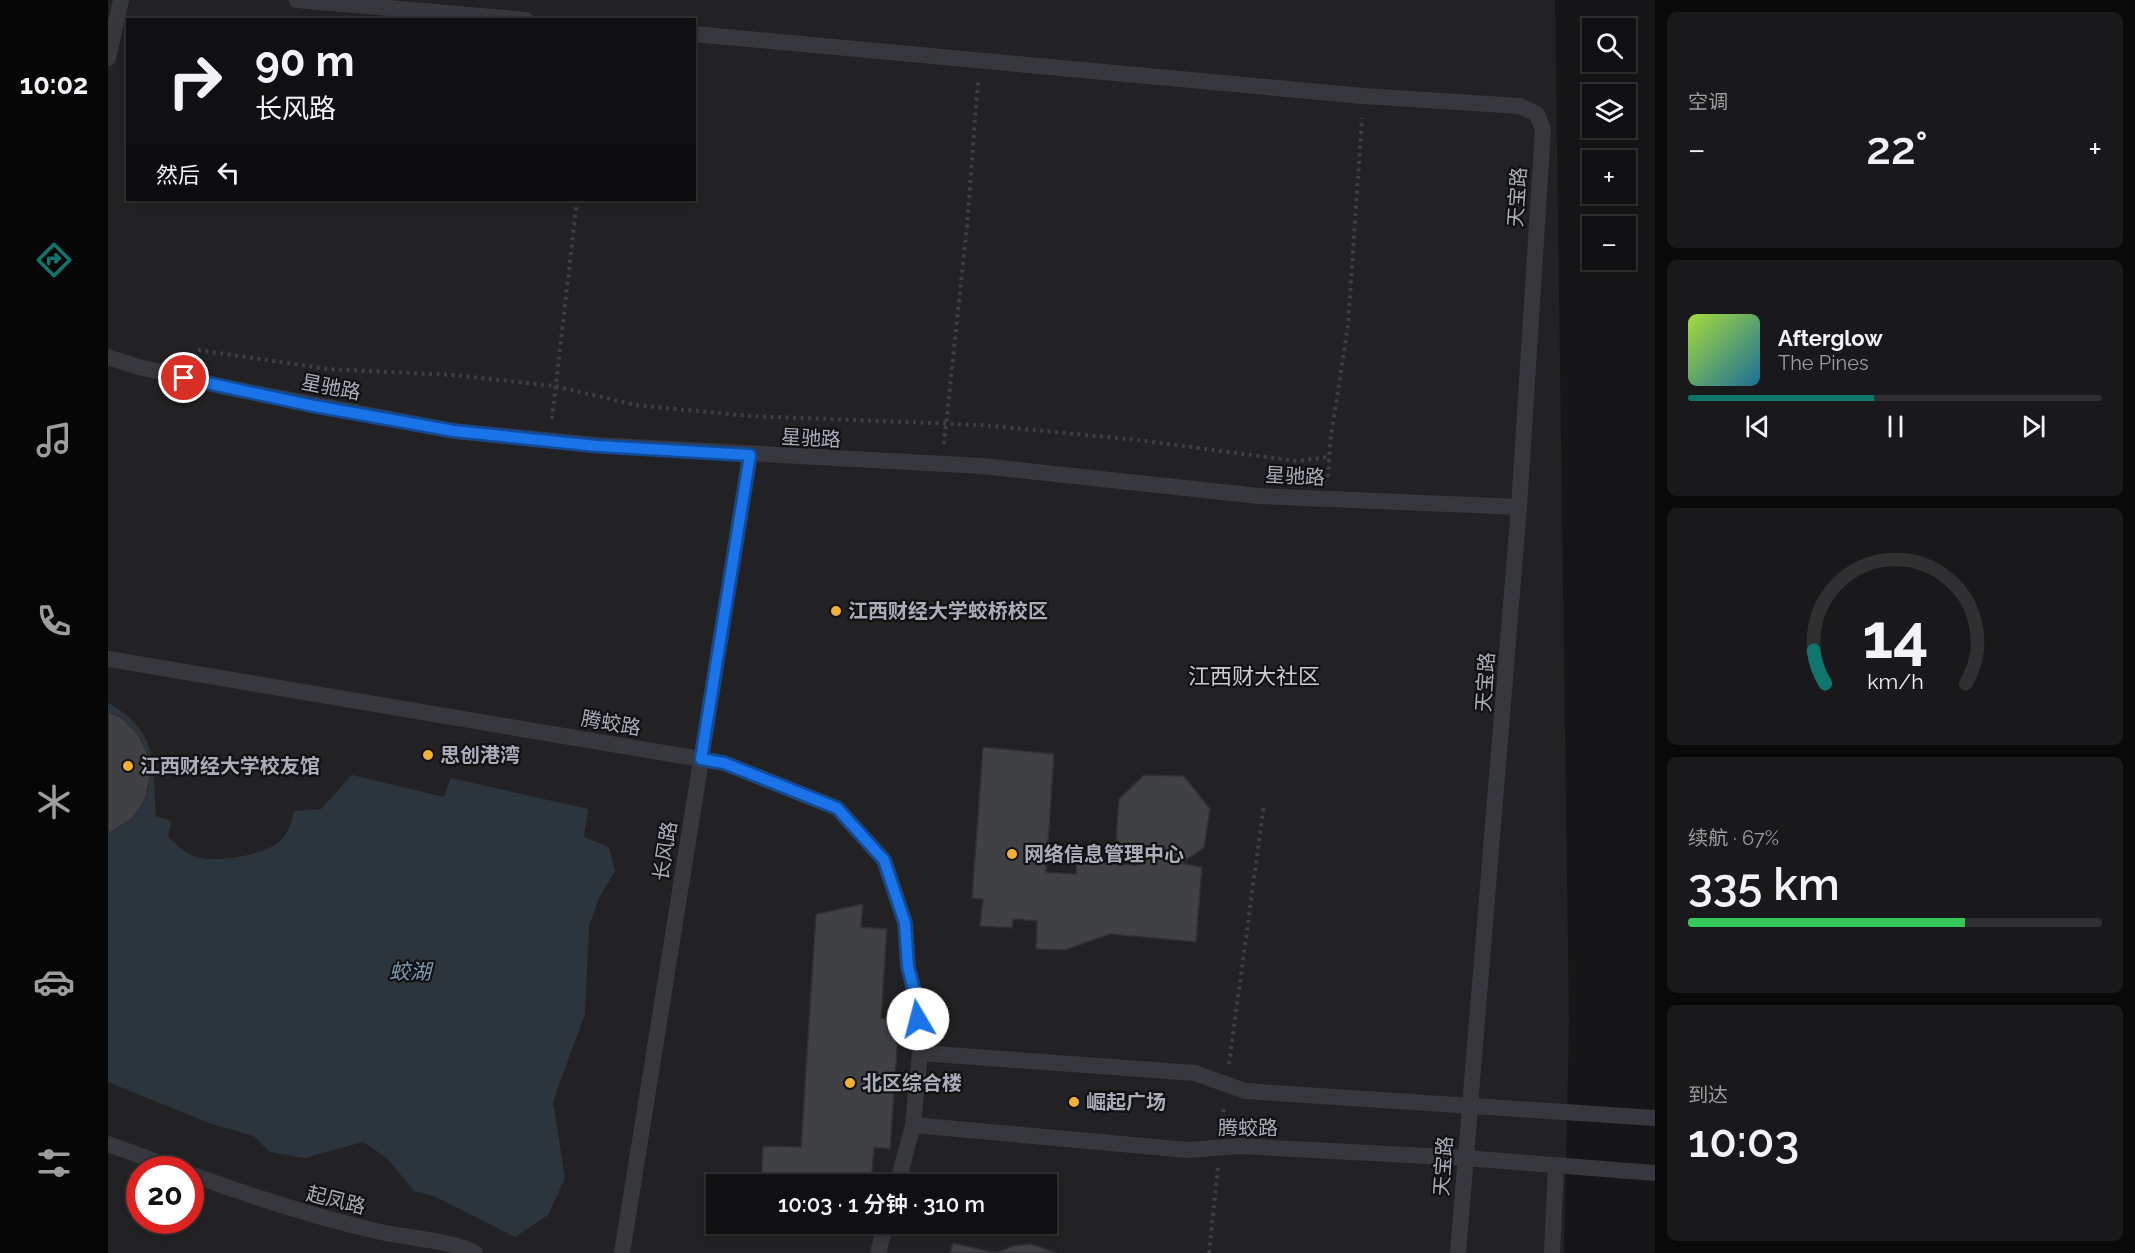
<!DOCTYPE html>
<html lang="zh">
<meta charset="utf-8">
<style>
:root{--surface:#101012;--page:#19191b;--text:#f1f3f6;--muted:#9c9d9f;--line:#303032;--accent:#0f766e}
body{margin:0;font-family:Raleway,"Noto Sans SC",sans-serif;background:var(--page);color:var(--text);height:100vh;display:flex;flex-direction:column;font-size:22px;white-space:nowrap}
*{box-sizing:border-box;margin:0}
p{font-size:20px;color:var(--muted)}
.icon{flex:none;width:33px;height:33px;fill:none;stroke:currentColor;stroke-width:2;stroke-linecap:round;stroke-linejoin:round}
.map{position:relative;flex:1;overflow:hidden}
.panel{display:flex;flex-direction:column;gap:12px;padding:12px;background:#09090a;width:480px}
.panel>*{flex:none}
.banner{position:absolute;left:18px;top:18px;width:570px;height:183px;border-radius:0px;box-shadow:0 3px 9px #0003,0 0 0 2px var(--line);background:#101012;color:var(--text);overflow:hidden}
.tools{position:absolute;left:1474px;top:18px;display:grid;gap:12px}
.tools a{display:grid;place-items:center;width:54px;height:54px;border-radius:0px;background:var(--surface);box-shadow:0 3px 9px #0003,0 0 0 2px var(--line);font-size:30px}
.speed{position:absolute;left:18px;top:1156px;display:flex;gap:12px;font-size:30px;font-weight:700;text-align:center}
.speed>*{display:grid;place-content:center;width:78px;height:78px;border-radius:50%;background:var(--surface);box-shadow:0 3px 9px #0003,0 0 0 2px var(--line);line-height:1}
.speed .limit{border:9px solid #d22;background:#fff;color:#111}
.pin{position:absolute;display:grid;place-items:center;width:51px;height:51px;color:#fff;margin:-26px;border:3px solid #fff;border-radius:50%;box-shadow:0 2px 6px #0007}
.me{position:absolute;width:66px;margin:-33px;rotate:352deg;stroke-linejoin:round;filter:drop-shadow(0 0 4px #0008)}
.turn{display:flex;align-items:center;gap:21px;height:126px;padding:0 30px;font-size:27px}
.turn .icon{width:78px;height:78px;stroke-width:2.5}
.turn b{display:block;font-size:42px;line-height:51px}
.then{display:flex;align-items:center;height:57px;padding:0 30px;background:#0003;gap:12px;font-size:22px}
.big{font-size:45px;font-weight:600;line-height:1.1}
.panel .widget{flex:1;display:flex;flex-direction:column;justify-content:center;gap:9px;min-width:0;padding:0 21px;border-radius:9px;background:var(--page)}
.panel .dial{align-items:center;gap:0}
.dial svg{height:156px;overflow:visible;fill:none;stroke:var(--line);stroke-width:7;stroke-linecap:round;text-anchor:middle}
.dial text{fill:var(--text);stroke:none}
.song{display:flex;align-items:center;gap:18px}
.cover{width:72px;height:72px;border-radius:9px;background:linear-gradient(135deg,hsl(80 70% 55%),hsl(200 70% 35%))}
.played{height:6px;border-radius:3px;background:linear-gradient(90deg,var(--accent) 45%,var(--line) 45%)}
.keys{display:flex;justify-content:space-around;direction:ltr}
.heat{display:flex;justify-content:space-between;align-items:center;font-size:33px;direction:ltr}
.charge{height:9px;border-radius:4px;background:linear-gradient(90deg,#34c759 67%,var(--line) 0)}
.trip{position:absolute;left:598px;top:1174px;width:351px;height:60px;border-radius:0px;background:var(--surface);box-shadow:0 3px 9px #0003,0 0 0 2px var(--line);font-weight:600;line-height:60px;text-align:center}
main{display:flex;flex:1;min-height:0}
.tabs{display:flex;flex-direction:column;width:108px;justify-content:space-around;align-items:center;background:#060607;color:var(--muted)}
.tabs .icon{width:42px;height:42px}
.tabs .on{color:var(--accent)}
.tabs b{font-size:27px;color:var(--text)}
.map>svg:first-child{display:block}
</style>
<main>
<nav class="tabs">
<b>10:02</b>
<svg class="icon on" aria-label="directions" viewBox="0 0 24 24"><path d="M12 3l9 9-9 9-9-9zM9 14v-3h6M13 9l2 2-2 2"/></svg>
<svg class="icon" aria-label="music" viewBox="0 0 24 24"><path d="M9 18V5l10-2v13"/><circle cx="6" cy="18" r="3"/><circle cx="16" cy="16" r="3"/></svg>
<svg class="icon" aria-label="phone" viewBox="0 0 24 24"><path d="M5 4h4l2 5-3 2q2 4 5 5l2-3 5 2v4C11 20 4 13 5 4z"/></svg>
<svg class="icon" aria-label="climate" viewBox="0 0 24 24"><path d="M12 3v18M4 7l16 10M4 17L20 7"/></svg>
<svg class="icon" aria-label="car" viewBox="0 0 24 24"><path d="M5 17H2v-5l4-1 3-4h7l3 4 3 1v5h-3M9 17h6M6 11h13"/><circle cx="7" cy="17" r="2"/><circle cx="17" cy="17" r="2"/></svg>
<svg class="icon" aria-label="filters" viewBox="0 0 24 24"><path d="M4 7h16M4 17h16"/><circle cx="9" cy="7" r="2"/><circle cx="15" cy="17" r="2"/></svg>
</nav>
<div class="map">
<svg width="1547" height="1253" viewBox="0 0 1547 1253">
<rect width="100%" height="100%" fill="#161618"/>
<!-- built -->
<path fill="#222225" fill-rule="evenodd" d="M0,0H1447L1461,1023L1456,1253H0ZM20,20H586V200H20ZM32,1170H82V1221H32ZM609,1185H939V1224H609Z"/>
<!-- water -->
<path fill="#2c353c" d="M0,703C52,731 44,765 48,816L63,821L60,837C67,843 75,851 83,855C103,865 161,856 176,837C182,829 184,820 186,811L213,809L244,775L336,797L343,778L480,809L476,837L501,847L507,871L491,898L481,926L477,1014L445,1101L457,1178L440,1215L407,1237L328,1197L306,1191L279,1158L255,1142L197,1158L162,1152L146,1136L104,1124L0,1082Z"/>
<!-- building -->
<g fill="#404145" stroke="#303034" stroke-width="1.5">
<polygon points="0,712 14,718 30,734 40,755 42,778 37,800 24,819 0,834"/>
<polygon points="875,747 946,754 938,872 968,874 969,860 1028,865 1008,839 1011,799 1036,775 1076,776 1102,809 1096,848 1073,863 1094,867 1088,942 1002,934 957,950 928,949 929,921 905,919 904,928 872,926 875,899 864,898"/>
<polygon points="755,904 753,927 779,929 773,1018 791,1020 782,1149 766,1147 763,1185 653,1185 655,1146 693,1147 708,914"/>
<polygon points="845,1243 888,1253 905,1246 923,1244 949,1253 842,1253"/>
</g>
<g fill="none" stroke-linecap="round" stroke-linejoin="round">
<!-- path -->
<g stroke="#3d3f44" stroke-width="4" stroke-dasharray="3 4.5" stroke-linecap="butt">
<polyline points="90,350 220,369 344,375 447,386 527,405 642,416 874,425 1030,440 1189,461 1221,457"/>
<polyline points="444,419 469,200"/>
<polyline points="836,444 859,226 870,81"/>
<polyline points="1220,477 1222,443 1240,325 1254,118"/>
<polyline points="1121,1064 1156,804"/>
<polyline points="1114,1127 1116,1105"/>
<polyline points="1101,1253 1110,1167"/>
</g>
<!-- service -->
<g stroke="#37383d" stroke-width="16">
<polyline points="189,0 418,20"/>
<polyline points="586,34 1255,96 1412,106 1429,114 1435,130 1411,507 1350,1253"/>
<polyline points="0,58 13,0"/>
<polyline points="0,357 31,367 121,388 346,431 489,445 874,466 1151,496 1411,507"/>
<polyline points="0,659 616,763 729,808 776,860 797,923 800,967 809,1002 812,1053 805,1125 789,1185"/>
<polyline points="812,1053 1087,1073 1137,1091 1547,1118"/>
<polyline points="805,1125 1080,1150 1131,1146 1357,1158 1547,1173"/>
<polyline points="0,1144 71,1170"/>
<path d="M82,1174C145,1197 204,1216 268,1231C298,1238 342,1240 367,1253"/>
<polyline points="514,1253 642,455"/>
<polyline points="770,1253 778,1224"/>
<polyline points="1444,1253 1448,1165"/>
</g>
</g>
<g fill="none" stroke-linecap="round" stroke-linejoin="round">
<defs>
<polyline id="route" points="76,378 201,405 346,431 489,446 642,455 593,759 616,763 729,808 776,860 797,923 800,967 809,1002 810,1019"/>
</defs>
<!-- route casing -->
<use href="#route" stroke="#114b97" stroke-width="15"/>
<!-- route -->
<use href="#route" stroke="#1a73e8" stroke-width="10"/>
</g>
<!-- markers -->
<g fill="#f2b134" stroke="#111113" stroke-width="2">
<circle cx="728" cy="611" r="6"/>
<circle cx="320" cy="755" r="6"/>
<circle cx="20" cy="766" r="6"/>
<circle cx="904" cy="854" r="6"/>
<circle cx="742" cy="1083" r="6"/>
<circle cx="966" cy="1102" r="6"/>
</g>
<g text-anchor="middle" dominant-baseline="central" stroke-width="4.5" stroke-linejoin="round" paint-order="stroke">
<!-- street labels -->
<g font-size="20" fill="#a8adb8" stroke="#111113">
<text transform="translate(1409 197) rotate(-86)">天宝路</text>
<text transform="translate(223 387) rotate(11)">星驰路</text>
<text transform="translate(703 438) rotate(3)">星驰路</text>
<text transform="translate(1187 476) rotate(3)">星驰路</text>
<text transform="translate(1377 682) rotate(-86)">天宝路</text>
<text transform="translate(503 723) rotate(10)">腾蛟路</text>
<text transform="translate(557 851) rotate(-81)">长风路</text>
<text x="1140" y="1128">腾蛟路</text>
<text transform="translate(1335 1166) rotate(-86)">天宝路</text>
<text transform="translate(228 1200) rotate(14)">起凤路</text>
</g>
<!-- poi labels -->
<g font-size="20" font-weight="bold" fill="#a8adb8" stroke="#111113" text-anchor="start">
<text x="740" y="611">江西财经大学蛟桥校区</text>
<text x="332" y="755">思创港湾</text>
<text x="32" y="766">江西财经大学校友馆</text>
<text x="916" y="854">网络信息管理中心</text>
<text x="754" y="1083">北区综合楼</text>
<text x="978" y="1102">崛起广场</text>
</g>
<!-- water labels -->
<g font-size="21" font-style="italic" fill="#7f9bb3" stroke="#111113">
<text x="302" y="971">蛟湖</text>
</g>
<!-- quarter labels -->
<g font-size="22" fill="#c9ccd4" stroke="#111113">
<text x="1146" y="676">江西财大社区</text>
</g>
</g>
</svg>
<div class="tools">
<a><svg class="icon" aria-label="search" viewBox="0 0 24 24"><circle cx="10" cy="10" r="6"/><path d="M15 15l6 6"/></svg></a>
<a><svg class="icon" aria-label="layers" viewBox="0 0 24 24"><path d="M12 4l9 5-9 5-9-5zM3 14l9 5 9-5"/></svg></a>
<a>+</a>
<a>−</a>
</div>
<div class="speed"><div class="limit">20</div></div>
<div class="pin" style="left:76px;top:378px;background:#d93025"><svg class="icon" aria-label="arrive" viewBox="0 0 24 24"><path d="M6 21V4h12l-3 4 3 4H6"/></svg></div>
<svg class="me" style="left:810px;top:1019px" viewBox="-20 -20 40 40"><circle r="19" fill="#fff"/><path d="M0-13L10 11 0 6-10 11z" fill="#1a73e8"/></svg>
<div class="trip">10:03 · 1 分钟 · 310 m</div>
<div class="banner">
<div class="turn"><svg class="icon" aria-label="right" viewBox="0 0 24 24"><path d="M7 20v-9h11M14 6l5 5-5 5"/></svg><div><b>90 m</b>长风路</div></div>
<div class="then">然后<svg class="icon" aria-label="left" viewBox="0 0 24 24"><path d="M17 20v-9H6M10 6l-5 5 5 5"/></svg></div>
</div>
</div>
<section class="panel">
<div class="widget"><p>空调</p>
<div class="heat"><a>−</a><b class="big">22°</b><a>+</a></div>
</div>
<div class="widget">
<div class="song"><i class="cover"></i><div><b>Afterglow</b><p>The Pines</p></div></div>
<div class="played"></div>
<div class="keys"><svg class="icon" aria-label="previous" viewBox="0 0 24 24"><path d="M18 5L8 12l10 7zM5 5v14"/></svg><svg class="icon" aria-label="pause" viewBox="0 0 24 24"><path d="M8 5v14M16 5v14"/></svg><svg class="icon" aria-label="next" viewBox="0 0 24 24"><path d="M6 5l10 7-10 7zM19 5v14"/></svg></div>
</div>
<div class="widget dial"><svg viewBox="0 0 100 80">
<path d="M14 69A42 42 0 1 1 86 69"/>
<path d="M14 69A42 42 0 0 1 8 52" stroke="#0f766e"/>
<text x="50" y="56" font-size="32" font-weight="700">14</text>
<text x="50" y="72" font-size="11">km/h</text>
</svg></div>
<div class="widget"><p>续航 · 67%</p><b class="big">335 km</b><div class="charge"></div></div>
<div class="widget"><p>到达</p><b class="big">10:03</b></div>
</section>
</main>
